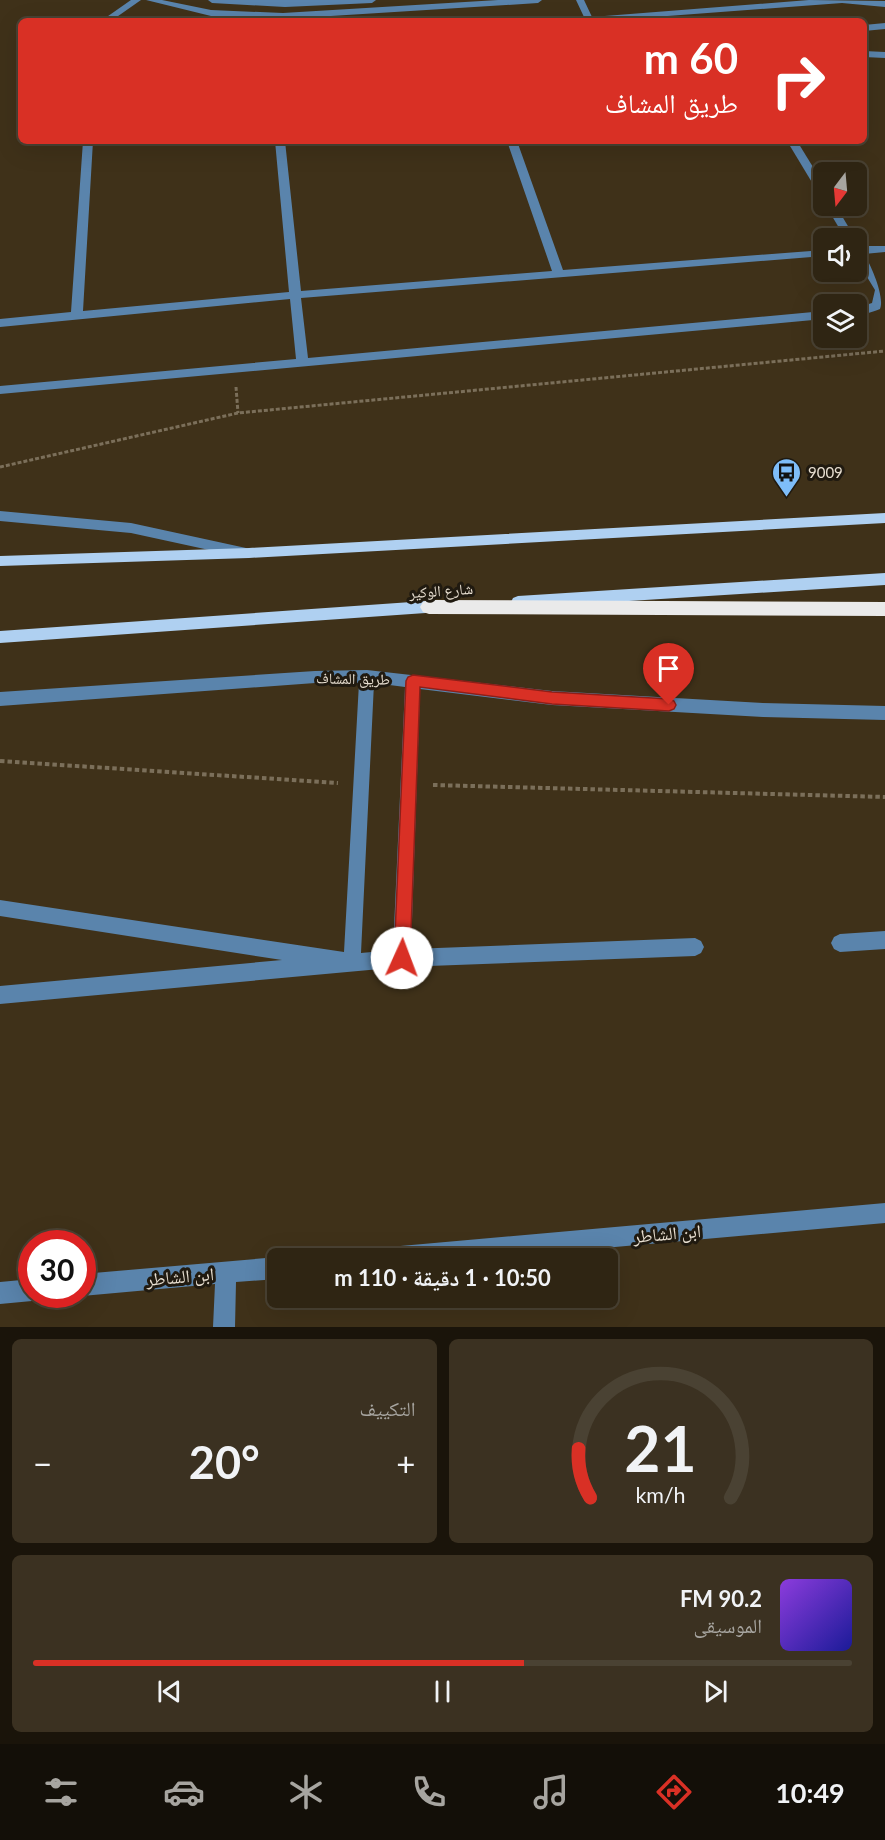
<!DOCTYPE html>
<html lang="ar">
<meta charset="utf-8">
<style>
:root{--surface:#2f2513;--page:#3b3121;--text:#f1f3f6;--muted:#a7a5a0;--line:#4a4233;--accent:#d93025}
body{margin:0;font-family:Lato,"Noto Naskh Arabic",sans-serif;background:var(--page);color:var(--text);direction:rtl;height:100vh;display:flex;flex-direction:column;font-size:22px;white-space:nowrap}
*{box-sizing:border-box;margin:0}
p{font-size:20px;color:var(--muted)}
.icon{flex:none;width:33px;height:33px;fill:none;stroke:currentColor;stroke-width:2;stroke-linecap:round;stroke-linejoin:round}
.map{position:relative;height:1327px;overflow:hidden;direction:ltr}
.sheet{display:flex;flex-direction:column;gap:12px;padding:12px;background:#1a140a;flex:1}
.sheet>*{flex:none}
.top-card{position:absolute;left:18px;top:18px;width:849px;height:126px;border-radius:9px;box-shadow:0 6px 24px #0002,0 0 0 2px var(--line);direction:rtl;background:#d93025;color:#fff;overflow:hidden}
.needle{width:39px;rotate:196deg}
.buttons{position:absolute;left:813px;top:162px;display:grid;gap:12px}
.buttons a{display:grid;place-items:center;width:54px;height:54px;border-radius:9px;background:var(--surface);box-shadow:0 6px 24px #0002,0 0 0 2px var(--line);font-size:30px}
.speed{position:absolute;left:18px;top:1230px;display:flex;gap:12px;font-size:30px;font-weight:700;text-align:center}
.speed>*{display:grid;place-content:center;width:78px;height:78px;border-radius:50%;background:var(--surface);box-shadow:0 6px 24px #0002,0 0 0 2px var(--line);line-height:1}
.speed .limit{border:9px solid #d22;background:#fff;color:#111}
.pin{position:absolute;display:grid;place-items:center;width:51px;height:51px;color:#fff;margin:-62px -26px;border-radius:50% 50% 50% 0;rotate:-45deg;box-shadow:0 0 6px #0007}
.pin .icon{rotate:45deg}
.me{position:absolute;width:66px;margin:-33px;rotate:2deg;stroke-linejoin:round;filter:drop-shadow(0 0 4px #0008)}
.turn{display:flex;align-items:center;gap:21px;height:126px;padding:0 30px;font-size:27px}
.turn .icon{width:78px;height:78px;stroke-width:2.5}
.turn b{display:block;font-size:42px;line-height:51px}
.big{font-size:45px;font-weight:700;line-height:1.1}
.sheet .card{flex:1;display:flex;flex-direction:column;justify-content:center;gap:9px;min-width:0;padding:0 21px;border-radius:9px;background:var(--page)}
.sheet .dial{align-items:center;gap:0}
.dial svg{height:156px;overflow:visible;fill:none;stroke:var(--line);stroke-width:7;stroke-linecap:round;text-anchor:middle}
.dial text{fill:var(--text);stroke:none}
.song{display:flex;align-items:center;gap:18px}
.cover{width:72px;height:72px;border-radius:9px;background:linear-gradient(135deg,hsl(270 70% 55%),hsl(240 70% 35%))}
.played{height:6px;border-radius:3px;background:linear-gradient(90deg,var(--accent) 60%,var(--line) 60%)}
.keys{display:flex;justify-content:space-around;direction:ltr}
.heat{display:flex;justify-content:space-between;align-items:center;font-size:33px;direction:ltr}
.sheet .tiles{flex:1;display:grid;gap:12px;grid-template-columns:1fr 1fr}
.card:last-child{grid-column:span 2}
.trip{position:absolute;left:267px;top:1248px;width:351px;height:60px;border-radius:9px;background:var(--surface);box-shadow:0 6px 24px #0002,0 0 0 2px var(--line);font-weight:700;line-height:60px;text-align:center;direction:rtl}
.menu{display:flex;height:96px;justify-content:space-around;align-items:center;background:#130f08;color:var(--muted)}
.menu .icon{width:42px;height:42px}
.menu .on{color:var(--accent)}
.menu b{font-size:27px;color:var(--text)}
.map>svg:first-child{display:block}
</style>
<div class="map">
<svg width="885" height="1327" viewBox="0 0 885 1327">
<rect width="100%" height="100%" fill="#3f3119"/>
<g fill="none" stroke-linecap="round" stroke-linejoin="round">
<!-- path-far1 -->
<g stroke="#7b6f5a" stroke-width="3" stroke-dasharray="4 2" stroke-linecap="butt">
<polyline points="236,387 238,413"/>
<polyline points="0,467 238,413 885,351"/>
</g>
<!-- path -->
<g stroke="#7b6f5a" stroke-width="4" stroke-dasharray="4.5 3" stroke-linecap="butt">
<polyline points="0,761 338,783"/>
<polyline points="433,785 885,797"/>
</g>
<!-- minor -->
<g fill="#5a84ac" fill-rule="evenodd">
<polygon points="131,0 141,0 111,21 101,21"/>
<polygon points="146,0 162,0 211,10 283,13 498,0 542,0 538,3 283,19 211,16"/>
<polygon points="208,0 376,0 372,3 285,7 212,3"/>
<polygon points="576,0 584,0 592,17 809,0 885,1 885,7 842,3 601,21 563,21 584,17"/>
<polygon points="885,23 885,29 864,31 864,25"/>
<polygon points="864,51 885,52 885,58 864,57"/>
<polygon points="83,141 93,141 83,311 289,292 275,141 285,141 301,291 552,271 507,141 517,141 563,270 824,250 824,256 301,298 308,358 824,311 824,319 0,394 0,386 296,359 290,299 0,327 0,319 71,312"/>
<polygon points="787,141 797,141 824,185 824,197 819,194"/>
<polygon points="826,206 836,206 855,238 845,238"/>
<path d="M856,246H885V252L864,254C871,265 885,297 880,309C874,312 863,314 856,316V308L872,303L875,290L856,259Z"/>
<polygon points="0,511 131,523 246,548 253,553 246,558 131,533 0,521"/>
<path d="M367,670L552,691L763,703L885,706V720L763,717L552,705L420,689L411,949L695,938L701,941L704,947L701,953L695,956L402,967L0,1004V986L282,960L0,916V900L344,952L359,683H315L0,706V692L315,671ZM374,683L405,687L393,950L361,953Z"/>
<polygon points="885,931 885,949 840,952 834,949 831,943 834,937 840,934"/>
<polygon points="885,1203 885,1223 490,1258 368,1258 371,1251 378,1248"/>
<polygon points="278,1257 280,1258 278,1258 278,1279 236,1282 235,1327 213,1327 215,1284 82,1296 79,1294 82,1294 82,1274"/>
<polygon points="32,1279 32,1294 41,1294 40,1298 32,1301 0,1304 0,1282"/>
</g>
<!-- major -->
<g fill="#afd0f1" fill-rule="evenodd">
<polygon points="885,513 885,523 249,558 0,566 0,556 249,548"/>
<polygon points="885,573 885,585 518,608 513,606 511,602 513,598 518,596"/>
<polygon points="440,600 445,602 447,606 445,610 440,612 0,643 0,631"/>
</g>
<!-- highway -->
<polygon fill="#eaeaea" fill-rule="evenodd" points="429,600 885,602 885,616 429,614 423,612 420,607 423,602"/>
</g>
<!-- route -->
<polygon fill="#d93025" stroke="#8d1f18" stroke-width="1.5" points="413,675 552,692 669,699 674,701 676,705 674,709 669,711 552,704 420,687 410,958 408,964 402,966 396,964 394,958 406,681 408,677"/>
<!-- icons -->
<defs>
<symbol id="bus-pin" viewBox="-11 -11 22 30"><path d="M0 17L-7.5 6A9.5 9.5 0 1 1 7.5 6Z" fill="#7ebdf9" stroke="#201a10"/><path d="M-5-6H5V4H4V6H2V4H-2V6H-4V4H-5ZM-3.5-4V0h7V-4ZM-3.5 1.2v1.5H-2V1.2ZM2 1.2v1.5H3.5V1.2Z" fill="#111"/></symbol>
</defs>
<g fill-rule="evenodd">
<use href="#bus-pin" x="770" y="456" width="33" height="45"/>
</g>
<g text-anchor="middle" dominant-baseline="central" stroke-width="6" stroke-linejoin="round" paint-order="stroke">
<!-- poi labels -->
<g font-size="15" fill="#e7ded0" stroke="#201a10" text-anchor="start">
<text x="808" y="472">9009</text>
</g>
<!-- street labels -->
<g font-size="15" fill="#e7ded0" stroke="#201a10">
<text transform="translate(441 590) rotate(-4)">شارع الوكير</text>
<text transform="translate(353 678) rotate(1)">طريق المشاف</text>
</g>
<!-- near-street labels -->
<g font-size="18" fill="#e7ded0" stroke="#201a10">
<text transform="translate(667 1233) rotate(-5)">ابن الشاطر</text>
<text transform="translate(180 1276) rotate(-5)">ابن الشاطر</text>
</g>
</g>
</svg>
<div class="buttons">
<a><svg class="needle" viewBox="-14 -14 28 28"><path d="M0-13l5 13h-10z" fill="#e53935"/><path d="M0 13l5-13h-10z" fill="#a7a5a0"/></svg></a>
<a><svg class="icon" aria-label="sound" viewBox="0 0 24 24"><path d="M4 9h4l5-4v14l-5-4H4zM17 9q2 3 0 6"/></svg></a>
<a><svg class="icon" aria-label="layers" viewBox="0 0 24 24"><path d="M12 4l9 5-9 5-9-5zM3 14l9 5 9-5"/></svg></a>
</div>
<div class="speed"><div class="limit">30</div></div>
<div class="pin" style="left:669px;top:705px;background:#d93025"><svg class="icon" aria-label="arrive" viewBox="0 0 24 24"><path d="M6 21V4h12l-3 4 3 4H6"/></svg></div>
<svg class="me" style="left:402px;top:958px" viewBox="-20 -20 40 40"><circle r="19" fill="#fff"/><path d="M0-13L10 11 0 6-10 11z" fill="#d93025"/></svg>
<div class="trip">10:50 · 1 دقيقة · 110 m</div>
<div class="top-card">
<div class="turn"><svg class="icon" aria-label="right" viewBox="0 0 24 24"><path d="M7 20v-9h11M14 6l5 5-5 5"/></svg><div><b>60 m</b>طريق المشاف</div></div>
</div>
</div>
<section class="sheet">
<div class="tiles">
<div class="card dial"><svg viewBox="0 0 100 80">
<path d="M14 69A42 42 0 1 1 86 69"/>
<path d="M14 69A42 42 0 0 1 8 44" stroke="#d93025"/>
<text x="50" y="56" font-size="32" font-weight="700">21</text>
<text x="50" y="72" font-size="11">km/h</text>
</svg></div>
<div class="card"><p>التكييف</p>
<div class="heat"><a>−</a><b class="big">20°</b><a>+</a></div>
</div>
<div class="card">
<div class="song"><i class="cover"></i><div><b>90.2 FM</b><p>الموسيقى</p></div></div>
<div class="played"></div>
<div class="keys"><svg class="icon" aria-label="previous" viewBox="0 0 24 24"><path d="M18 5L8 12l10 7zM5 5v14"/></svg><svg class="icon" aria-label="pause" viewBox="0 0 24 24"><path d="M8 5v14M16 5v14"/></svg><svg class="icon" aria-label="next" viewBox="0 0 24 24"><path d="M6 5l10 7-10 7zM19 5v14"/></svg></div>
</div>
</div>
</section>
<nav class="menu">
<b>10:49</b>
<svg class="icon on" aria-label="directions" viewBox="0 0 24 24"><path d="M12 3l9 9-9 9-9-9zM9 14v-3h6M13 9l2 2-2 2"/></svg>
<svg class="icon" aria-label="music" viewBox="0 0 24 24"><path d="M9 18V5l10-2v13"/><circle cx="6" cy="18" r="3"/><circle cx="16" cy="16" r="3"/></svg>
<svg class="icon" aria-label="phone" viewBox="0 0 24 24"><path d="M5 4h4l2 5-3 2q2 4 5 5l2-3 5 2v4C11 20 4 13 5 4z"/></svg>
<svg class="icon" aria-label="climate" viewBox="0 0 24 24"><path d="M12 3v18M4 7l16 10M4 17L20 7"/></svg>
<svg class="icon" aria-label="car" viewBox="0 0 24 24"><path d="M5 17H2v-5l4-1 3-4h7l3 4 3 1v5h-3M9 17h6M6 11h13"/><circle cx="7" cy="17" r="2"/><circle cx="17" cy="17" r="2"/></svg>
<svg class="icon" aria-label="filters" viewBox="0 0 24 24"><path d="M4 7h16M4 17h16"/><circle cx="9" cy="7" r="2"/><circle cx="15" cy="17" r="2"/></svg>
</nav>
